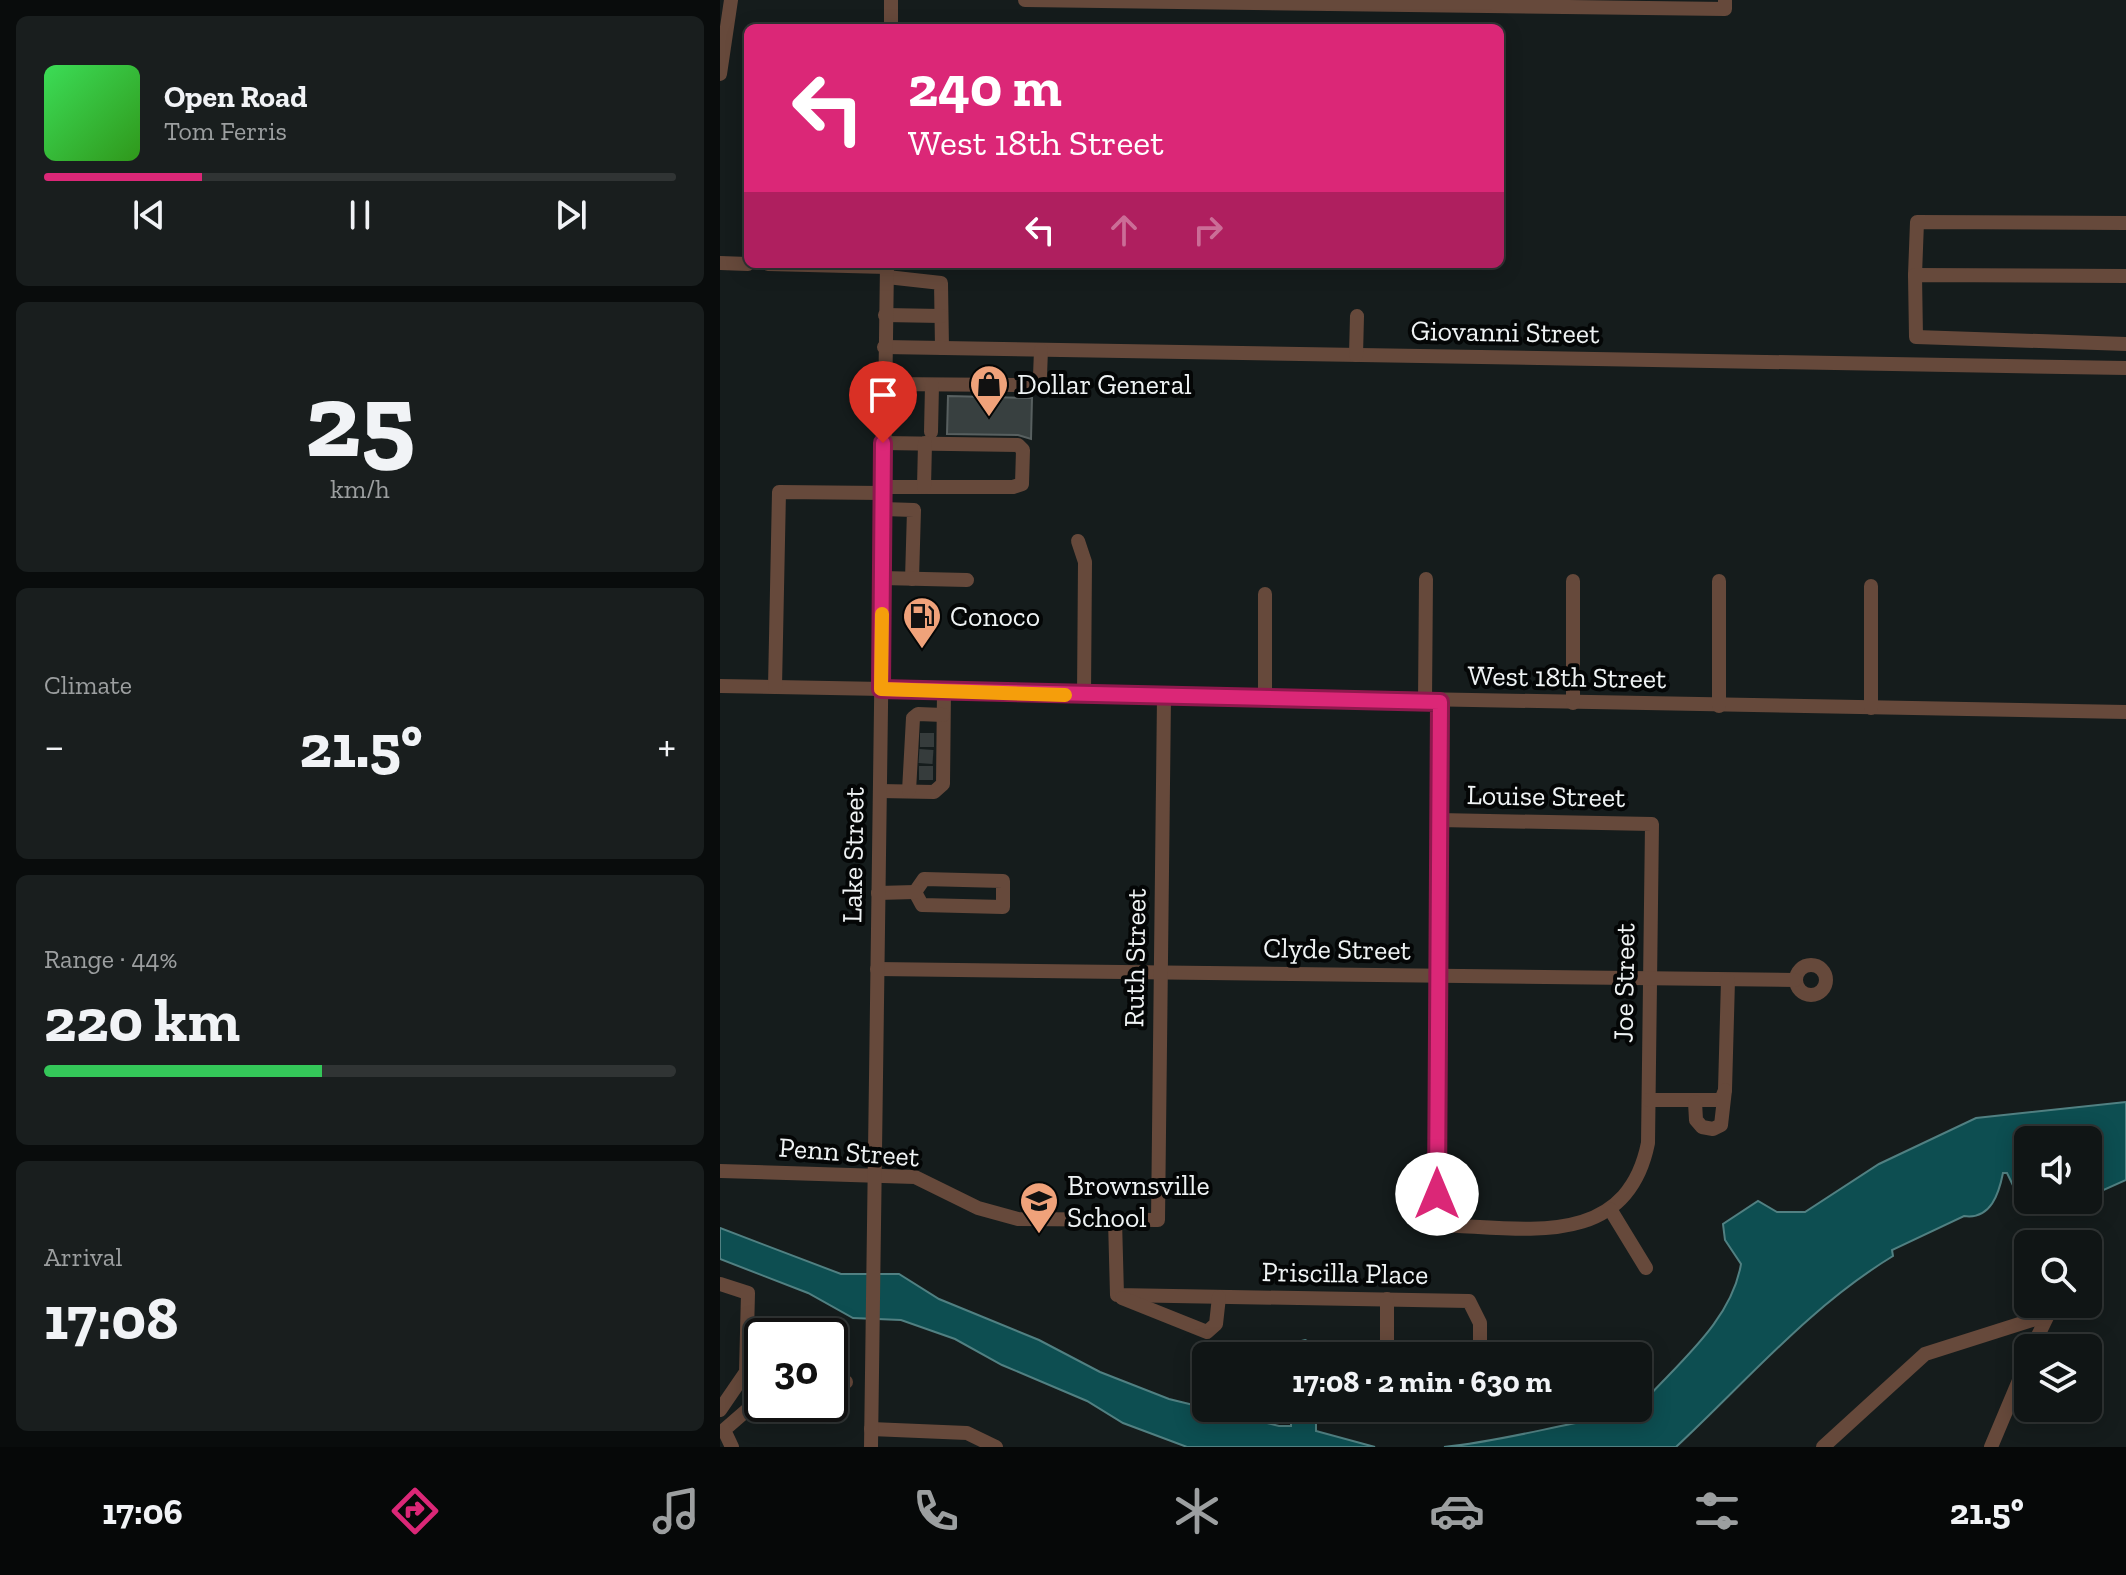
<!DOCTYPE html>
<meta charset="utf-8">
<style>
:root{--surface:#101515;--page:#191e1e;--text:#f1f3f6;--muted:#9c9fa0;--line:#303434;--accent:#db2777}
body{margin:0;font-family:"Zilla Slab",serif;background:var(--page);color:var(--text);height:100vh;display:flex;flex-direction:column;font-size:30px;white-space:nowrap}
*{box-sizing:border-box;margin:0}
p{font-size:26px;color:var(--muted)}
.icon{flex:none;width:44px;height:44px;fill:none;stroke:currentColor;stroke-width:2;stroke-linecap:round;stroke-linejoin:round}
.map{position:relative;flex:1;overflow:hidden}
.details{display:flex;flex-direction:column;gap:16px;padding:16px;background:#090c0c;width:720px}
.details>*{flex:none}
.hud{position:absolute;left:24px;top:24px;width:760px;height:244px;border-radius:12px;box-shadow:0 4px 20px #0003,0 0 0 2px var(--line);background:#db2777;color:#fff;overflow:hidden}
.controls{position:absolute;left:1294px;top:1126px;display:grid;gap:16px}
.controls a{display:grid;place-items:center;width:88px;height:88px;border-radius:12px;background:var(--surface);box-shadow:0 4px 20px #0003,0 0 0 2px var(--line);font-size:40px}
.speed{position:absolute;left:24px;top:1318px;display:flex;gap:16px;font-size:40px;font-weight:700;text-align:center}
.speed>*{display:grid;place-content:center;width:104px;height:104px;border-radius:50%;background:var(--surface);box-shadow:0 4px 20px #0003,0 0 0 2px var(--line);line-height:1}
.speed .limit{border:4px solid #111;border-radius:12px;background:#fff;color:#111}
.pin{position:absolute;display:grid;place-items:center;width:68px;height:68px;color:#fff;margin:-82px -34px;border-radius:50% 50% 50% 0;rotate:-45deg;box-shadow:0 0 8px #0007}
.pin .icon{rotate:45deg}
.me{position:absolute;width:88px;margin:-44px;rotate:0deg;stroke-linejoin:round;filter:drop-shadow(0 0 6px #0008)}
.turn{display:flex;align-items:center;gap:28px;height:168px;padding:0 32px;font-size:36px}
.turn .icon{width:104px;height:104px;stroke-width:2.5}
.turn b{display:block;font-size:56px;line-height:68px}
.lanes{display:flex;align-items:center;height:76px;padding:0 32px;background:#0003;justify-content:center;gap:40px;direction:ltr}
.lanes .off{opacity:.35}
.big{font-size:60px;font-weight:800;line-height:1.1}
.details .tile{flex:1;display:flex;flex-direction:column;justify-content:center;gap:12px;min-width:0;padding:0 28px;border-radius:12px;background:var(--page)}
.details .dial{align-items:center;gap:0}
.dial b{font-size:104px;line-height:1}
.song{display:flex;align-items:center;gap:24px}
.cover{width:96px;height:96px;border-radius:12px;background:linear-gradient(135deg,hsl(130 70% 55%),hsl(110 70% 35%))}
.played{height:8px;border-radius:4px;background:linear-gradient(90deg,var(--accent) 25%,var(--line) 25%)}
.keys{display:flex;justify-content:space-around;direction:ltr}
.heat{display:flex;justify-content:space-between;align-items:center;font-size:44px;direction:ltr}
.charge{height:12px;border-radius:6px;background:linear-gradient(90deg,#34c759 44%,var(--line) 0)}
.trip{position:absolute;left:472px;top:1342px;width:460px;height:80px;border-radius:12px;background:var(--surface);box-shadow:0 4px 20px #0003,0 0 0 2px var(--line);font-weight:800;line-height:80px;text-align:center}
.tabs{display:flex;height:128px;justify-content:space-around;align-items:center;background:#060808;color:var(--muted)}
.tabs .icon{width:56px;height:56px}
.tabs .active{color:var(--accent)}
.tabs b{font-size:36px;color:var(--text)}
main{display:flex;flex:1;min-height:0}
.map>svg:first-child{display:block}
</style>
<main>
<section class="details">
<div class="tile">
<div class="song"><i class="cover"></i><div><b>Open Road</b><p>Tom Ferris</p></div></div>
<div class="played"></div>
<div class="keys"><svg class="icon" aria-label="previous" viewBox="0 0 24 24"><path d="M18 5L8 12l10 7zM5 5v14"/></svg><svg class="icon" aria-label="pause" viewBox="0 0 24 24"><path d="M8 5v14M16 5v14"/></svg><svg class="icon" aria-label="next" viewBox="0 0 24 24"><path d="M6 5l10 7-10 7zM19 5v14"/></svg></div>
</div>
<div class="tile dial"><b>25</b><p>km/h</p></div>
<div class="tile"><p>Climate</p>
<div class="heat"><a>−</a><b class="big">21.5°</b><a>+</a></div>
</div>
<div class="tile"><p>Range · 44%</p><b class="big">220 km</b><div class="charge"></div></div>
<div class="tile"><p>Arrival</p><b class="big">17:08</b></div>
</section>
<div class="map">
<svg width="1406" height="1447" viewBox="0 0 1406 1447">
<rect width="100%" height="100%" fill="#151c1c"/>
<!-- water -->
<g fill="#0d4e51" stroke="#518082" stroke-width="2">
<path d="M1406,1102V1180L1368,1197V1140H1308V1200H1361L1332,1207L1303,1206L1287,1173H1283C1279,1193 1271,1220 1244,1216L1172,1250L1173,1256C1089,1307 1027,1381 956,1447H724C776,1442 826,1428 877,1419C892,1416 902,1408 918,1408V1402L928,1397C964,1358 1012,1318 1021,1264L1005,1240L1003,1224L1038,1201L1057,1212H1085L1159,1164L1256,1118Z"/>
<polygon points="0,1228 121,1274 179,1274 219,1299 319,1340 380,1372 449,1399 559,1426 571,1426 571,1421 557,1414 554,1408 596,1408 596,1431 655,1447 467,1447 403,1423 367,1401 282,1365 235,1339 181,1320 133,1318 88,1293 0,1259"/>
<polygon points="585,1340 593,1344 594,1356 554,1356 566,1345"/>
</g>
<!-- building -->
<polygon fill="#384040" stroke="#586060" stroke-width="2" points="228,396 312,398 311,439 298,435 227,434"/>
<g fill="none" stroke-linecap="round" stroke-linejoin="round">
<!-- minor-tunnel -->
<g stroke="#363c3c" stroke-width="14" stroke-dasharray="14 7" stroke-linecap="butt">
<polyline points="200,740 214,740"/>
<polyline points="199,756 214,757"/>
<polyline points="199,773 213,773"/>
</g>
<!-- minor -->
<g stroke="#66493b" stroke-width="14">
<polyline points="305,0 1005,9 1005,0"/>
<polyline points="171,28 171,0"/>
<polyline points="0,74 11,0"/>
<polyline points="0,263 28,264"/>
<polyline points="48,264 167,267"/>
<polyline points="1195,275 1197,222 1406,223"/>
<polyline points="1406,276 1195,275 1196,337 1406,344"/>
<polyline points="167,277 221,283 222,348"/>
<polyline points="165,315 221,316"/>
<polyline points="164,347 1406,368"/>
<polyline points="636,355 637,316"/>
<polyline points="164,384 309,385 320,376 321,350"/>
<polyline points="211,432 212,385"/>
<polyline points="163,487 293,487 302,484 303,450 298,445 163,443"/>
<polyline points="204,487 205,443"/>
<polyline points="163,509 194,510 192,579"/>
<polyline points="358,541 365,562 364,695"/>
<polyline points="162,578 247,580"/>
<polyline points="545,594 545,698"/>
<polyline points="0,686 1406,712"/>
<polyline points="55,687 59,492 162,493"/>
<polyline points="705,701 706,579"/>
<polyline points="853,703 853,581"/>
<polyline points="999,706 999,581"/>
<polyline points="1151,708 1151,586"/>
<polyline points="160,791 214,792 223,784 224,691"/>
<polyline points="189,791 193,718 198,714 223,715"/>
<path d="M719,820L932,824L928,1143C906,1252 801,1227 717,1225C717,1051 718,876 720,702"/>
<polygon points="204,879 283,881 283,907 202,905 195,892"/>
<polyline points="158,893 195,892"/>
<circle cx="1091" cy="980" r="15"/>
<polyline points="157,969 1075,980"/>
<polyline points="929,1100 1001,1100 1005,1090 1008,980"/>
<polyline points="975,1102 976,1120 982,1127 993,1129 1001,1125 1005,1090"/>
<polyline points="0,1171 195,1177 258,1208 298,1219 438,1220 444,697"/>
<polyline points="890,1209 926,1268"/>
<polyline points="395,1220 397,1295 749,1301 760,1323 760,1356"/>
<polyline points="0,1284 28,1293 26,1372 0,1410"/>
<polyline points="402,1298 487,1332 496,1324 499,1297"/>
<polyline points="667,1299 667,1342 672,1356"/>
<polyline points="1312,1348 1328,1315"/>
<polyline points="110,1382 126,1382"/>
<polyline points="151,1429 247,1433 276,1447"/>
<polyline points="12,1447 4,1430 42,1397"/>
<polyline points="151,1447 167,264"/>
<polyline points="1103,1447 1205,1354 1328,1315"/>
<polyline points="1271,1447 1308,1359"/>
</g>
</g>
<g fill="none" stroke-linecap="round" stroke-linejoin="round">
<defs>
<polyline id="route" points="163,443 161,689 720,702 717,1194"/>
</defs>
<!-- route casing -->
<use href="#route" stroke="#8e194d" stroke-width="20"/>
<!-- route -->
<use href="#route" stroke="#db2777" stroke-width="14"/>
<!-- slow -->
<polyline stroke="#f59e0b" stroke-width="14" points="162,614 161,689 345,695"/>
</g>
<!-- icons -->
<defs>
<symbol id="shop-pin" viewBox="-11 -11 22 30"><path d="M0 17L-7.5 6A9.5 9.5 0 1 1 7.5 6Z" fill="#f0a27a" stroke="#040606"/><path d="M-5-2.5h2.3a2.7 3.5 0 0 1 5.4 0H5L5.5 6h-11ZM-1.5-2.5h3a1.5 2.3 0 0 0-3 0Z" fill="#111"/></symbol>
<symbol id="fuel-pin" viewBox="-11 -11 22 30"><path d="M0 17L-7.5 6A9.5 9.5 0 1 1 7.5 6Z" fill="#f0a27a" stroke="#040606"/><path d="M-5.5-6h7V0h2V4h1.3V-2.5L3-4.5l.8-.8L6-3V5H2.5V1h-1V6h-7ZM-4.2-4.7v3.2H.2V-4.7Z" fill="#111"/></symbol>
<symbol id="school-pin" viewBox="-11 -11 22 30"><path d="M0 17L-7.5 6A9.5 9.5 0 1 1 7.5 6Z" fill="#f0a27a" stroke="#040606"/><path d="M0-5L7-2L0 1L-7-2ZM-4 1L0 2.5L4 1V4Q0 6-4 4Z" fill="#111"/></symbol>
</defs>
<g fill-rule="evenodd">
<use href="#shop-pin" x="247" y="362" width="44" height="60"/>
<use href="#fuel-pin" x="180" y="594" width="44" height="60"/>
<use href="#school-pin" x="297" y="1179" width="44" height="60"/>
</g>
<g text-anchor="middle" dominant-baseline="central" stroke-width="8" stroke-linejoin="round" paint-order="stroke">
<!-- street labels -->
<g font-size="28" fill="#eff3f4" stroke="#040606">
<text transform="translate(785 332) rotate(1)">Giovanni Street</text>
<text transform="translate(847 677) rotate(1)">West 18th Street</text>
<text transform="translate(826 796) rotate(1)">Louise Street</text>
<text transform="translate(133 855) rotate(-89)">Lake Street</text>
<text transform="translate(617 949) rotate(1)">Clyde Street</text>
<text transform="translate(415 958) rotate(-89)">Ruth Street</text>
<text transform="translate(904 983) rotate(-89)">Joe Street</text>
<text transform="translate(129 1152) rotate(4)">Penn Street</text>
<text transform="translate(625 1273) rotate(1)">Priscilla Place</text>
</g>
<!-- poi labels -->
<g font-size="28" fill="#eff3f4" stroke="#040606" text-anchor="start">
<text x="297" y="384">Dollar General</text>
<text x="230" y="616">Conoco</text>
<text x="347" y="1185">Brownsville<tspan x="347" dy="32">School</tspan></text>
</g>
</g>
</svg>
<div class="controls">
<a><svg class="icon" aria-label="sound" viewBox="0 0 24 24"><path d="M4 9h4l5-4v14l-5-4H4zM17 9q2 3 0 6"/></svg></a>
<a><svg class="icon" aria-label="search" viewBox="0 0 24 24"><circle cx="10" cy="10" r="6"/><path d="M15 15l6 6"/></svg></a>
<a><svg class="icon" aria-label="layers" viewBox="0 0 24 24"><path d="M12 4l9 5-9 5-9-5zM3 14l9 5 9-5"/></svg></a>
</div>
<div class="speed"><div class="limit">30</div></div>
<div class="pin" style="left:163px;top:443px;background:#d93025"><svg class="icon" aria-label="arrive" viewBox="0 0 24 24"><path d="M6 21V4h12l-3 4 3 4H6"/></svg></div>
<svg class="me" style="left:717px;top:1194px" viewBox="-20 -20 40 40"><circle r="19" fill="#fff"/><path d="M0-13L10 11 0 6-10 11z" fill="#db2777"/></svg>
<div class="trip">17:08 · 2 min · 630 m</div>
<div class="hud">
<div class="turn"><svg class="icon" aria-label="left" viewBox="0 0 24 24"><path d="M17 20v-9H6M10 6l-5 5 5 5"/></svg><div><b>240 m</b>West 18th Street</div></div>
<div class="lanes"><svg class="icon" aria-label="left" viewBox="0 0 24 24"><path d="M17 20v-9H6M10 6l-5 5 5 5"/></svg><svg class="icon off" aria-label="ahead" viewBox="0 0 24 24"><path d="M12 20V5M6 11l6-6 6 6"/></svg><svg class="icon off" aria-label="right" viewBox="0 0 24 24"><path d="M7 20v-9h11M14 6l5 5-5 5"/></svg></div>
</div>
</div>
</main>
<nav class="tabs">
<b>17:06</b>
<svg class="icon active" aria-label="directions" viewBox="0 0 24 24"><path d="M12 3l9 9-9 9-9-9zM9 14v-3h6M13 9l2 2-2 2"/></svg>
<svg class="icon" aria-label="music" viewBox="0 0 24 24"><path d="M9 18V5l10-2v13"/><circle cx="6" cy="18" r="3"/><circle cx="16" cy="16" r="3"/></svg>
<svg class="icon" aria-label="phone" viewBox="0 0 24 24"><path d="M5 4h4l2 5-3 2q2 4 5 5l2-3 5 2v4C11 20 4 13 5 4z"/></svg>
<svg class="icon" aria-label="climate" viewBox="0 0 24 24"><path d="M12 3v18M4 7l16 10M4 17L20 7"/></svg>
<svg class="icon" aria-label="car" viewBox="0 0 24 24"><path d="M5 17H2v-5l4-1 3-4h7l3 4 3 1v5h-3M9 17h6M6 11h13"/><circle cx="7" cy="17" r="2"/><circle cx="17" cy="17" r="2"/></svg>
<svg class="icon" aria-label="filters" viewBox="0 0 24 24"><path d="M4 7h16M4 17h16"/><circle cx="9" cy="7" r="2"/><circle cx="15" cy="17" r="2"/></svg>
<b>21.5°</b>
</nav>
